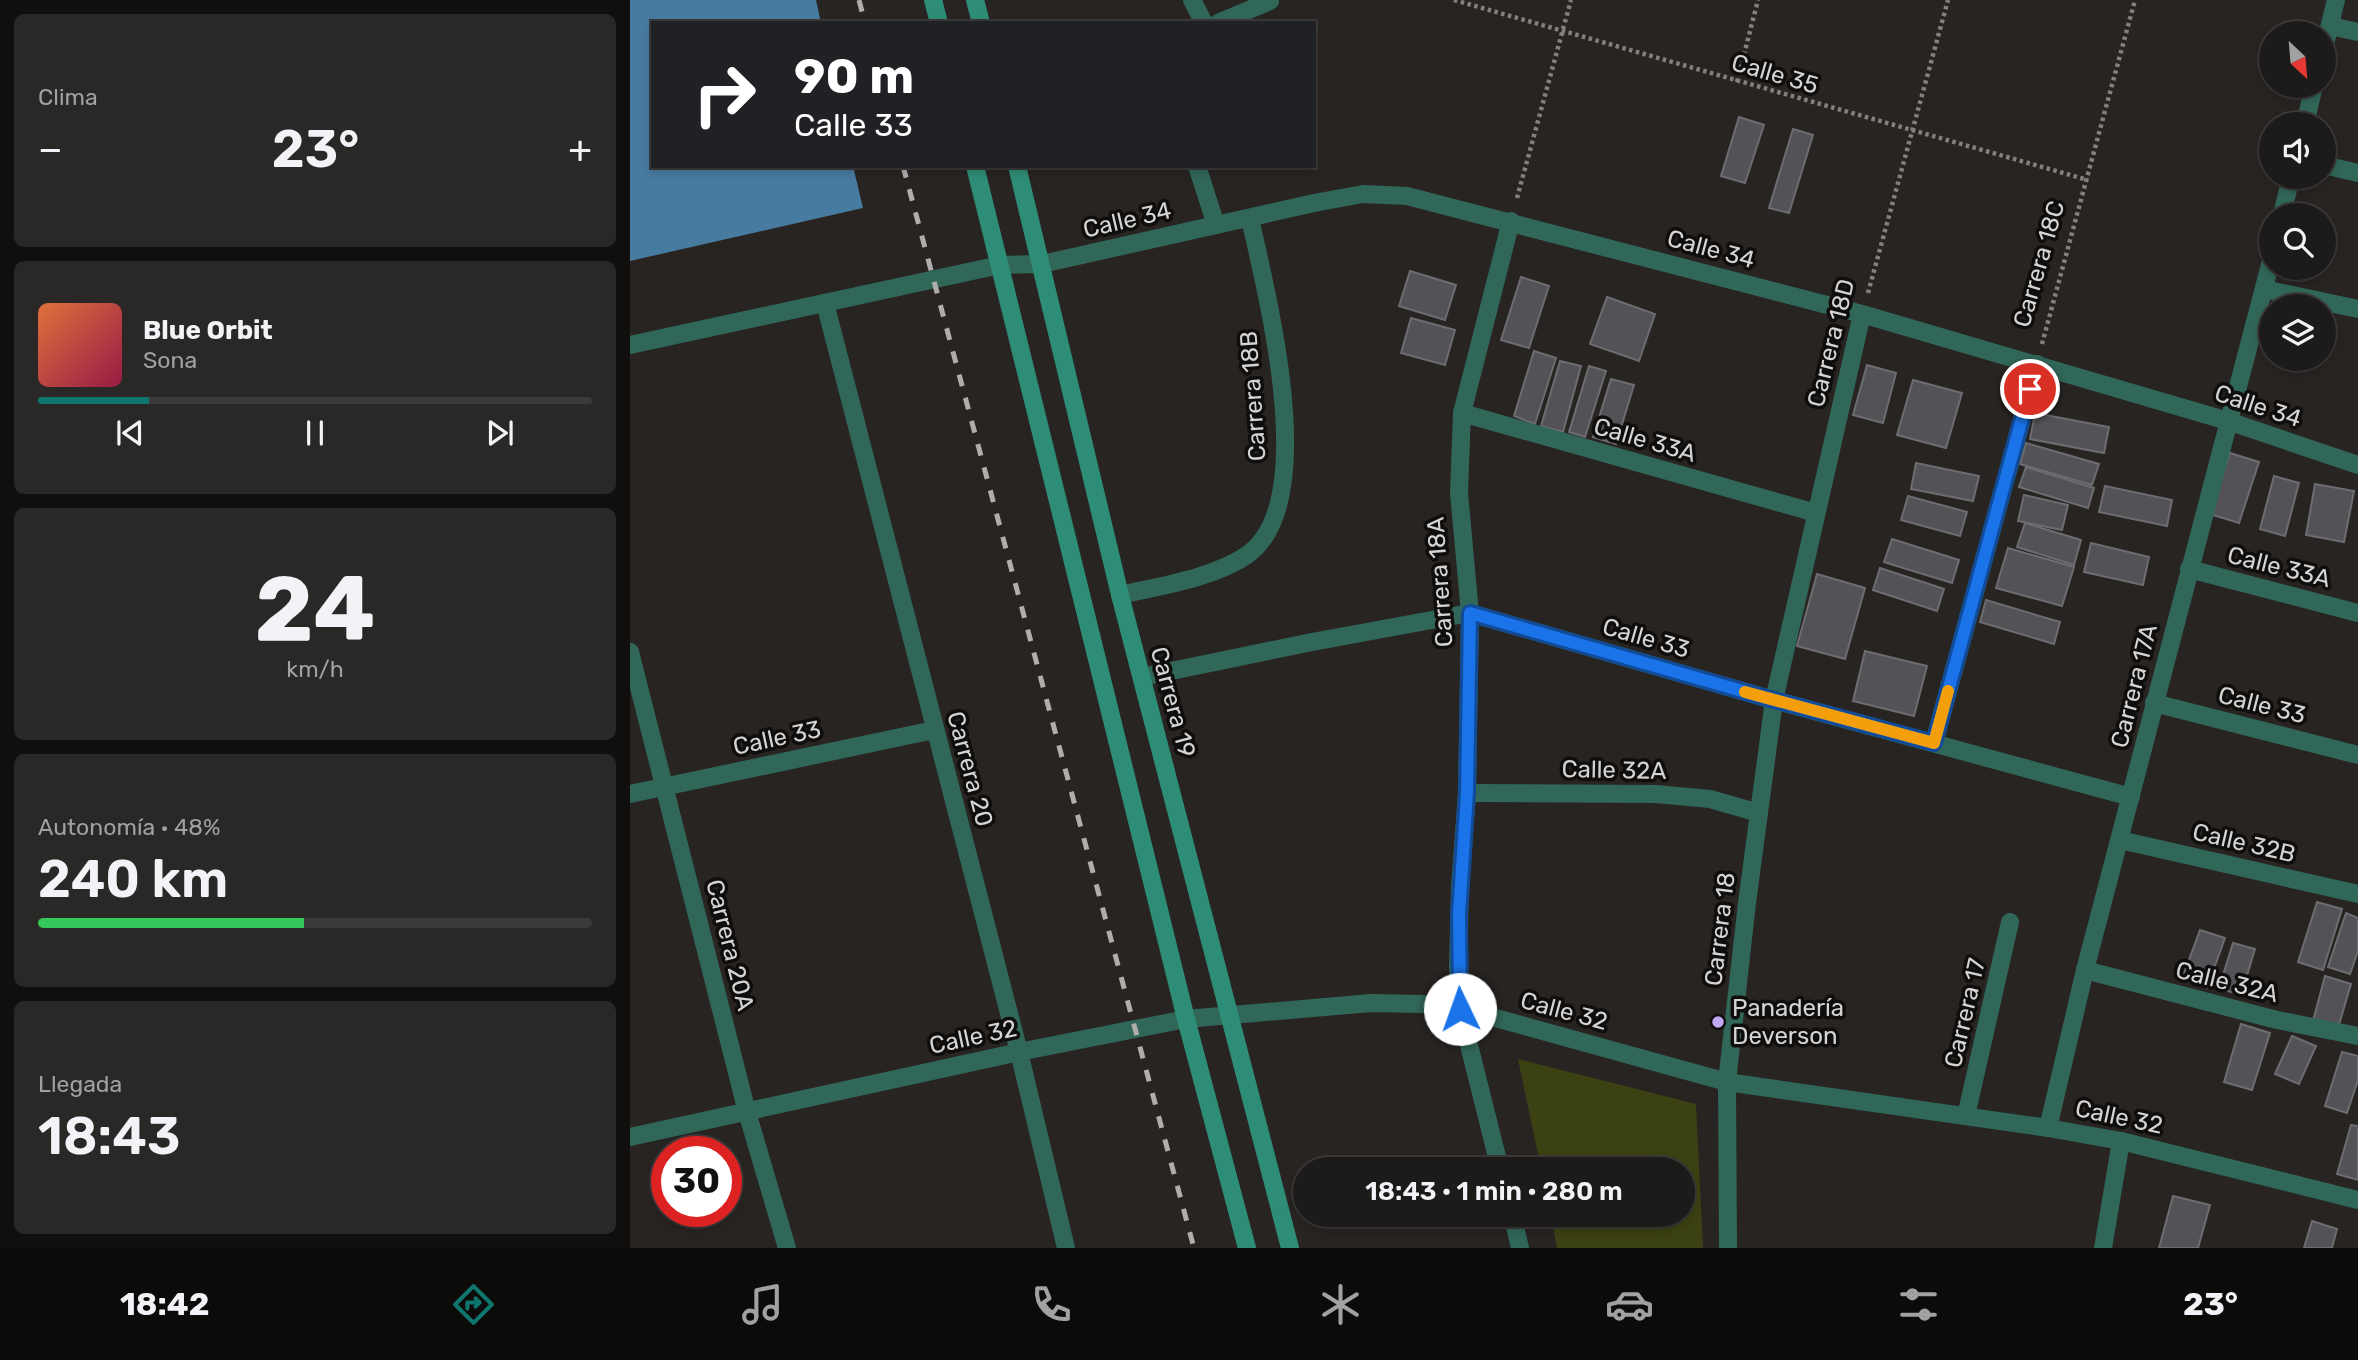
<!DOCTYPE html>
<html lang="es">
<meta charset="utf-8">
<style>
:root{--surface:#1d1b1a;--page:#2a2827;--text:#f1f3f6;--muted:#a0a1a2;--line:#3b3939;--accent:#0f766e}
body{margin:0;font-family:Rubik,sans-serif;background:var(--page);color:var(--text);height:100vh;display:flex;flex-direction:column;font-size:26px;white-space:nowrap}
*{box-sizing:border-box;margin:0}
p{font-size:23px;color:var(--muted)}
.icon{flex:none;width:38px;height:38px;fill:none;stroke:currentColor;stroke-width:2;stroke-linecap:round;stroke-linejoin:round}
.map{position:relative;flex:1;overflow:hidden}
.drawer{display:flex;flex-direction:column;gap:14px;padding:14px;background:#100f0e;width:630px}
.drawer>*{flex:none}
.top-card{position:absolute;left:21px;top:21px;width:665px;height:147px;border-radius:0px;box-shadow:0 4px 10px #0003,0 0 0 2px var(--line);background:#202124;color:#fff;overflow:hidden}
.needle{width:46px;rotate:154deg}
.buttons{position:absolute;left:1629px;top:21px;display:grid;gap:14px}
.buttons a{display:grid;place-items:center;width:77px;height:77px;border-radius:50%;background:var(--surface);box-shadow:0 4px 10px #0003,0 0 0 2px var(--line);font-size:35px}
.speed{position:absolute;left:21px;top:1136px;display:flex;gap:14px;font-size:35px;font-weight:700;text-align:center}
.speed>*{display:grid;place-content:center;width:91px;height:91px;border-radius:50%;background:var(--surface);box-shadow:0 4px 10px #0003,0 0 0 2px var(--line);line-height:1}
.speed .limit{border:10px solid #d22;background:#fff;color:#111}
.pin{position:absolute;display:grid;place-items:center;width:60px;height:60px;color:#fff;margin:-30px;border:4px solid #fff;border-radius:50%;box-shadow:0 2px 7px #0007}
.me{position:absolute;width:77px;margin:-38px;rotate:357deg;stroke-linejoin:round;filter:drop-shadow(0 0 5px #0008)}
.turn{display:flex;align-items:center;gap:24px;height:147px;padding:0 28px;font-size:32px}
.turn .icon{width:91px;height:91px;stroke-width:2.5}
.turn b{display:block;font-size:49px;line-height:60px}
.big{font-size:52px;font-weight:600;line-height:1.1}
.drawer .tile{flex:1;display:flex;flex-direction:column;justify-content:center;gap:10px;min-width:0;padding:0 24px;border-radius:10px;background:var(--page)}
.drawer .dial{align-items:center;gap:0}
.dial b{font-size:91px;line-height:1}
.song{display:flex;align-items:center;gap:21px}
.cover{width:84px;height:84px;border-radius:10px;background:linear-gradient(135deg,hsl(20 70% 55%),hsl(340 70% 35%))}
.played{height:7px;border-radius:4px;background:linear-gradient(90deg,var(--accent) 20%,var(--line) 20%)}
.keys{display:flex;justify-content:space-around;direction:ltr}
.heat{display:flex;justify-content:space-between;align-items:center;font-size:38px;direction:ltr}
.charge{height:10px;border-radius:5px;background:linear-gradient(90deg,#34c759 48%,var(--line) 0)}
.trip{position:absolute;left:663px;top:1157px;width:402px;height:70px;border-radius:35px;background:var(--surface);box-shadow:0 4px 10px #0003,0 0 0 2px var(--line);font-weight:600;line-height:70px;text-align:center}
.menu{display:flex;height:112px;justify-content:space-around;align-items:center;background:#0c0b0a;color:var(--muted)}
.menu .icon{width:49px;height:49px}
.menu .current{color:var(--accent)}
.menu b{font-size:32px;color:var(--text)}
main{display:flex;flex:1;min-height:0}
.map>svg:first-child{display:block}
</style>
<main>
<section class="drawer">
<div class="tile"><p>Clima</p>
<div class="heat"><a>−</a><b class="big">23°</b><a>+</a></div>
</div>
<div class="tile">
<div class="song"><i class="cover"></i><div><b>Blue Orbit</b><p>Sona</p></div></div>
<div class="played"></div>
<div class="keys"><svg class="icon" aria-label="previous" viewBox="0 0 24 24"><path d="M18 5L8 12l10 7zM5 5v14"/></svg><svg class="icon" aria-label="pause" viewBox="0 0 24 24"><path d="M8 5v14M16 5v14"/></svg><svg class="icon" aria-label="next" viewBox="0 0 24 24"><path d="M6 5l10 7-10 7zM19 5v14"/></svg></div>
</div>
<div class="tile dial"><b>24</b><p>km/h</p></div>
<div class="tile"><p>Autonomía · 48%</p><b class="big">240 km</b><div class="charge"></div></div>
<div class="tile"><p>Llegada</p><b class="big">18:43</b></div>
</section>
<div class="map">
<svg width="1728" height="1248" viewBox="0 0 1728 1248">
<rect width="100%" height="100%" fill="#272422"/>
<!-- green -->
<polygon fill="#3c4113" points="888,1059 1066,1104 1073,1248 927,1248 921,1215 1054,1214 1054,1169 911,1169"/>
<!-- water -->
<polygon fill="#487ba0" points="0,0 186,0 191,23 23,23 23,166 223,166 233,208 0,261"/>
<!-- building -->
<g fill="#535256" stroke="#6d6c70" stroke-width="2">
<polygon points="1109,117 1134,125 1115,183 1091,176"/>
<polygon points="1163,129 1183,135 1159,213 1139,208"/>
<polygon points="780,271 826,285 815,320 769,306"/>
<polygon points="891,277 919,286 899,348 871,340"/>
<polygon points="977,297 1025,314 1009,361 960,344"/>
<polygon points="781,318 825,330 815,365 771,353"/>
<polygon points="904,351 926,358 905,424 884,416"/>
<polygon points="930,361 951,366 933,432 911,426"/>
<polygon points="1237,365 1266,373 1253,423 1223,415"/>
<polygon points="959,366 976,371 955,437 939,432"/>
<polygon points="981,379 1004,385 986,444 963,437"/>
<polygon points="1283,380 1332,393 1316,448 1267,435"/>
<polygon points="1405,413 1479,427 1474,453 1400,439"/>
<polygon points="1396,443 1469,464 1462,485 1390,464"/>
<polygon points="1600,453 1629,462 1609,523 1580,514"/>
<polygon points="1286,463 1349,476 1343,501 1281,489"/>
<polygon points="1396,467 1464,488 1458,508 1389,487"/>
<polygon points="1644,476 1669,483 1655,536 1630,529"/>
<polygon points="1685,484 1724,491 1714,542 1676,535"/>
<polygon points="1475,486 1542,500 1537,526 1469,512"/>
<polygon points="1394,495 1438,505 1432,530 1388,521"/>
<polygon points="1278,496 1337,512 1330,536 1271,520"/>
<polygon points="1395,523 1451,540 1444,565 1387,547"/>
<polygon points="1262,539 1329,560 1322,583 1254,562"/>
<polygon points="1461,543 1519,557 1513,585 1454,572"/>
<polygon points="1378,548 1444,567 1432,606 1366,588"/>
<polygon points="1250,568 1314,589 1307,611 1243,590"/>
<polygon points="1187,574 1235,588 1215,659 1167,646"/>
<polygon points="1356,600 1430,622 1424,644 1350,622"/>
<polygon points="1235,651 1297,666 1284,716 1223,701"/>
<polygon points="1687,902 1712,909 1693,970 1668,962"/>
<polygon points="1716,913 1728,918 1728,951 1720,974 1698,967"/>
<polygon points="1570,930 1595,938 1577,988 1552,979"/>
<polygon points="1603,943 1625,949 1611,995 1589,988"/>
<polygon points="1695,976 1721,984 1708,1028 1683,1021"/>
<polygon points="1611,1024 1640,1033 1622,1090 1594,1082"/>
<polygon points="1662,1036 1686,1046 1669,1084 1645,1074"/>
<polygon points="1712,1052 1728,1056 1728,1080 1717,1113 1695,1106"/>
<polygon points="1721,1125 1728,1126 1728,1180 1707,1174"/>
<polygon points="1543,1196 1580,1205 1568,1248 1529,1248"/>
<polygon points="1682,1221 1707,1229 1702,1248 1674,1248"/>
</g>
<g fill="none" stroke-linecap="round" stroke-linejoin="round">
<!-- path -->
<g stroke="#83817f" stroke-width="4.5" stroke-dasharray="3.5 3.5" stroke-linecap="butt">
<polyline points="824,0 1458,180"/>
<polyline points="1107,82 1128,0"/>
<polyline points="887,198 941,0"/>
<polyline points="1238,293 1318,0"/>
<polyline points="1412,344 1505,0"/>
</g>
<!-- street -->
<g stroke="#316759" stroke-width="18">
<polyline points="562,0 574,23"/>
<polyline points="588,23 640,1"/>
<polyline points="1700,26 1728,32"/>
<polyline points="1694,48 1706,0"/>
<polyline points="1675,124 1684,86"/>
<polyline points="1694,165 1728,173"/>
<polyline points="567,166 586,225"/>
<polyline points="1652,215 1661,177"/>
<polyline points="1634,289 1728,309"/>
<polyline points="195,303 389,1052 436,1248"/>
<polyline points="0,345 370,265 412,264 684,203 733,194 777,196 1232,314 1598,421 1728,465"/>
<polyline points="832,413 1186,513"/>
<polyline points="1559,569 1728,613"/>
<path d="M490,595C529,586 584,578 617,555C692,503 636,293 620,218"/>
<polyline points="0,652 117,1112 157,1248"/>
<polyline points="512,677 682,642 840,613 1133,697 1501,797"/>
<polyline points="1524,703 1728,755"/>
<polyline points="1304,743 1407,364"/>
<polyline points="837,793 1026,794 1080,799 1129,813"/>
<polyline points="0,794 304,730"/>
<polyline points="1490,840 1728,894"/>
<polyline points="1455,970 1647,1020 1728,1036"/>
<polyline points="1336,1116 1380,922"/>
<polyline points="1418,1128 1455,970 1642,257"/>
<polyline points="0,1137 389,1052 556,1019 741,1003 793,1004 844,1012 1097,1082 1418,1128 1491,1141 1728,1200"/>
<polyline points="870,1169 830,1009 828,967 830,888 837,793 840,613 829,493 832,413 881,221"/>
<polyline points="882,1214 890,1248"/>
<polyline points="1098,1248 1097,1082 1117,903 1144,700 1232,314"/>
<polyline points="1473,1248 1491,1141"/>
</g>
<!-- secondary -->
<g stroke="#2e8d76" stroke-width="18">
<polyline points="303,0 309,23"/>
<polyline points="345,0 351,23"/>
<polyline points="345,166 556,1019 617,1248"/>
<polyline points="387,166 490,595 660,1248"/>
</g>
<!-- rail -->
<g stroke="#b0aeac" stroke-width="5" stroke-dasharray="12 12" stroke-linecap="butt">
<polyline points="229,0 235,23"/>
<polyline points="273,166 564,1248"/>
</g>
</g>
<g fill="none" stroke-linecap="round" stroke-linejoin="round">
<defs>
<polyline id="route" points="830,1009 829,914 837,793 840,613 1133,697 1304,743 1400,389"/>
</defs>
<!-- route casing -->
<use href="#route" stroke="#114b97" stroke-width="18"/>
<!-- route -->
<use href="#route" stroke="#1a73e8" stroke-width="12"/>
<!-- slow -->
<polyline stroke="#f59e0b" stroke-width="12" points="1115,692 1304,743 1318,691"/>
</g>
<!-- markers -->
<circle fill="#c1a8f3" stroke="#0f0e0d" stroke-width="2.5" cx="1088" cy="1022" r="7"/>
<g text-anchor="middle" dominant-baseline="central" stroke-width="7" stroke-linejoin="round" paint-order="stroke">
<!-- street labels -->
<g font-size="24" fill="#d6d4d2" stroke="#0f0e0d">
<text transform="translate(1145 74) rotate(16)">Calle 35</text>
<text transform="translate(497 220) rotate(-13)">Calle 34</text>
<text transform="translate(1081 249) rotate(15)">Calle 34</text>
<text transform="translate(1409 264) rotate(-74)">Carrera 18C</text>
<text transform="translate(1201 343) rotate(-76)">Carrera 18D</text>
<text transform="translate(623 396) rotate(-94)">Carrera 18B</text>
<text transform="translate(1628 406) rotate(18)">Calle 34</text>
<text transform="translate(1015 440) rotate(16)">Calle 33A</text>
<text transform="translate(1649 567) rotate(14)">Calle 33A</text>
<text transform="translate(810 582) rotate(-94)">Carrera 18A</text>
<text transform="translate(1016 638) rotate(16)">Calle 33</text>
<text transform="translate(1504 686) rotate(-76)">Carrera 17A</text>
<text transform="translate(543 702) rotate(75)">Carrera 19</text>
<text transform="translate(1632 705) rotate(14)">Calle 33</text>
<text transform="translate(147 738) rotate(-12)">Calle 33</text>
<text transform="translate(340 769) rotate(75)">Carrera 20</text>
<text transform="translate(984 770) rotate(1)">Calle 32A</text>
<text transform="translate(1614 843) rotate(13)">Calle 32B</text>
<text transform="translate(1090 929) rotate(-83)">Carrera 18</text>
<text transform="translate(100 945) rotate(76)">Carrera 20A</text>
<text transform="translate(1597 982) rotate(14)">Calle 32A</text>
<text transform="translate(934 1011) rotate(15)">Calle 32</text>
<text transform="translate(1335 1013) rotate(-77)">Carrera 17</text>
<text transform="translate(343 1037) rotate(-12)">Calle 32</text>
<text transform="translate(1489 1117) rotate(12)">Calle 32</text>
</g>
<!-- poi labels -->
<g font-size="24" fill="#d6d4d2" stroke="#0f0e0d" text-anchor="start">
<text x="1102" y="1008">Panadería<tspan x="1102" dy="28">Deverson</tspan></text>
</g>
</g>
</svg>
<div class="buttons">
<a><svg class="needle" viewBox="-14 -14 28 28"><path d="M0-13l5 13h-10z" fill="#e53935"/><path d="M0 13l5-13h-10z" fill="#a0a1a2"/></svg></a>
<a><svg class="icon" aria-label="sound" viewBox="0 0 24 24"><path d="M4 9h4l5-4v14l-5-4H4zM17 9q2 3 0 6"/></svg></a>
<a><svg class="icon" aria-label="search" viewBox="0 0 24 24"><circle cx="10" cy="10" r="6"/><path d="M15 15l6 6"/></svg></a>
<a><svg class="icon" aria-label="layers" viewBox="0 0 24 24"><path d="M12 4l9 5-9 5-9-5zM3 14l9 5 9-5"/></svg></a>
</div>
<div class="speed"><div class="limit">30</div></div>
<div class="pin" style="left:1400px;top:389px;background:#d93025"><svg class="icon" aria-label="arrive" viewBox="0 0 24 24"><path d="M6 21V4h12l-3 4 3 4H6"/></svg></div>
<svg class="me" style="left:830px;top:1009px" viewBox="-20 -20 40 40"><circle r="19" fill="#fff"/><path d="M0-13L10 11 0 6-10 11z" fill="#1a73e8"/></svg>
<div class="trip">18:43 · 1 min · 280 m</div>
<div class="top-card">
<div class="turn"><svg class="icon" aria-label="right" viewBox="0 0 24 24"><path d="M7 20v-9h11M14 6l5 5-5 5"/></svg><div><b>90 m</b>Calle 33</div></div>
</div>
</div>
</main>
<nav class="menu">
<b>18:42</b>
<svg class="icon current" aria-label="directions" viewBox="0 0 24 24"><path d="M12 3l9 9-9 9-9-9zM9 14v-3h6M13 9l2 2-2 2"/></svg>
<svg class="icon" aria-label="music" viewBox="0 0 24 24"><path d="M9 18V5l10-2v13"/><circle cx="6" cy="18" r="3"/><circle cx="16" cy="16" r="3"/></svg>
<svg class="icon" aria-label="phone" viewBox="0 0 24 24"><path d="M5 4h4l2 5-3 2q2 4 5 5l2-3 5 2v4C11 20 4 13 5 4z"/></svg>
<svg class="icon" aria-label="climate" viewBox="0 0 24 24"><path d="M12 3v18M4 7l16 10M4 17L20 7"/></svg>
<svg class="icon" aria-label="car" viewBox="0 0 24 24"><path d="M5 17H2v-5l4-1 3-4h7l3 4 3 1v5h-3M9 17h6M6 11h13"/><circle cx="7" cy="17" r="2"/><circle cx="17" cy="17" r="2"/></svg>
<svg class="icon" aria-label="filters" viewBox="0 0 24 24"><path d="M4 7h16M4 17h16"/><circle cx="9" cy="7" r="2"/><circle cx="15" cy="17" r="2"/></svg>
<b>23°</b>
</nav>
